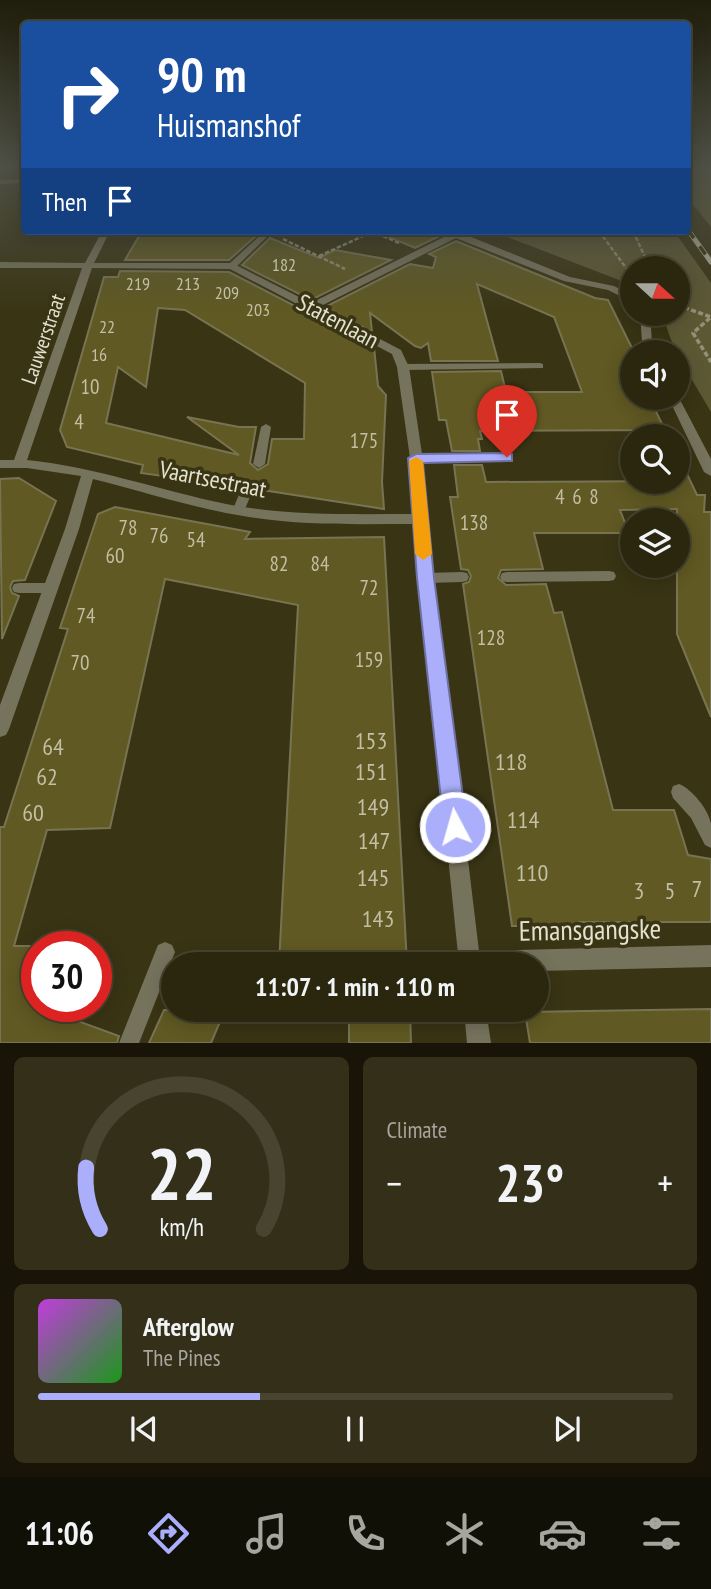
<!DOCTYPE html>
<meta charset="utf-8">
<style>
:root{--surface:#2b270f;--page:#332f18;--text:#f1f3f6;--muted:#a6a59e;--line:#47442f;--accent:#abaffb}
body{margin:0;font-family:"PT Sans Narrow",sans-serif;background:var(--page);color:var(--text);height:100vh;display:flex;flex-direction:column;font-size:26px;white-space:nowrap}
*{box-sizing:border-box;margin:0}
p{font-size:23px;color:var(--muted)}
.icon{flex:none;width:38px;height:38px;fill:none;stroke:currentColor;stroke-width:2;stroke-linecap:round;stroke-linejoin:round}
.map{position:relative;height:1043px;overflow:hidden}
.panel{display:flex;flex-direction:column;gap:14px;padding:14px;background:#181508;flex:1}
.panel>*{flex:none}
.banner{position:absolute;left:21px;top:21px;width:670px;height:214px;border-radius:7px;box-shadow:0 4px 18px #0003,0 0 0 2px var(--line);background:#1a4fa0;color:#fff;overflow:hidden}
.needle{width:46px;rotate:111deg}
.controls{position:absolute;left:620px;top:256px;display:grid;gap:14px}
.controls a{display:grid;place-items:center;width:70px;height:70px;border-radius:50%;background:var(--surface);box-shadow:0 4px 18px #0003,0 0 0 2px var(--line);font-size:35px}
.speed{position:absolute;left:21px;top:931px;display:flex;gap:14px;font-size:35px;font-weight:700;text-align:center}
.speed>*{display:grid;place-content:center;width:91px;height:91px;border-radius:50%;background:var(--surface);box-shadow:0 4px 18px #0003,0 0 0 2px var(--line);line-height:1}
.speed .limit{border:10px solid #d22;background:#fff;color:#111}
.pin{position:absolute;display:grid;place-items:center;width:60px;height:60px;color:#fff;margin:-72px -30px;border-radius:50% 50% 50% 0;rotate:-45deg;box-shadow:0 0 7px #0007}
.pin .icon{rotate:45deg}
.me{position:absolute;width:77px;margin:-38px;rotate:354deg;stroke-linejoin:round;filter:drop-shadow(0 0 5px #0008)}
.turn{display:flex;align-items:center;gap:24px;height:147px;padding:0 21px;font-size:32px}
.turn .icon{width:91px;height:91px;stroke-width:2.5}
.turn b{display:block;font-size:49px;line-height:60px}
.then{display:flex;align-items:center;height:66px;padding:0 21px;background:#0003;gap:14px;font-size:26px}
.big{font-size:52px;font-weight:700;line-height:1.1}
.panel .tile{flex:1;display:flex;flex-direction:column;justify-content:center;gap:10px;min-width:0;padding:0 24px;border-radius:10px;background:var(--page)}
.panel .dial{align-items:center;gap:0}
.dial svg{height:182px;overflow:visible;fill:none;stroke:var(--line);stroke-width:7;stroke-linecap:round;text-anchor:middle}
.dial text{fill:var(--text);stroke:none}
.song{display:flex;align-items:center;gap:21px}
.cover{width:84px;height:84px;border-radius:10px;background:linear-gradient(135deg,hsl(290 70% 55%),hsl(120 70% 35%))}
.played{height:7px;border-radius:4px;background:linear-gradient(90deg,var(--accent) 35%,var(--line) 35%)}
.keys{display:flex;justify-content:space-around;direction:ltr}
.heat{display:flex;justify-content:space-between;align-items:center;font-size:38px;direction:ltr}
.panel .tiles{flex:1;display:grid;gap:14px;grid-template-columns:1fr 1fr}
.tile:last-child{grid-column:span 2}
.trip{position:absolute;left:161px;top:952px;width:388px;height:70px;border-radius:35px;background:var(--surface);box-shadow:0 4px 18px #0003,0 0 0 2px var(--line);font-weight:700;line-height:70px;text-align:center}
.tab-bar{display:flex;height:112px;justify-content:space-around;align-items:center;background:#111006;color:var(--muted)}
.tab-bar .icon{width:49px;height:49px}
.tab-bar .active{color:var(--accent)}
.tab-bar b{font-size:32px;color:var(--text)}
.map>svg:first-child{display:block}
</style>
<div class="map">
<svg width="711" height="1043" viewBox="0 0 711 1043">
<rect width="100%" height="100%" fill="#393414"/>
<!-- green -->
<g fill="#5d5834">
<polygon points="688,167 711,167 711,227 688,198"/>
<path d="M492,231H674L711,283V412C693,380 670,349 663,313H677V268H632V285Z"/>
</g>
<!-- building -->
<g fill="#605923" stroke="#787452" stroke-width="2" fill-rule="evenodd">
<polygon points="142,231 236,231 257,235 229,260 125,260"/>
<polygon points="375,231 431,231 442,235 415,248"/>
<polygon points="270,238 319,258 335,250 391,260 311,300 242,265"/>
<polygon points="456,241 595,298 608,300 632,348 632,397 649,397 665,430 480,431 482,439 478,439 480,451 452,451 446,420 439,420 432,372 501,371 506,392 582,392 554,317 477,284 498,361 431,361 428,343 421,348 415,346 370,313 372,332 325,307 410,264 433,268 436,257 429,254"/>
<path d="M120,271L229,272L374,347L378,386L386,395L382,482L384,509L256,489L249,482L240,487L141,473L143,465L67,447L60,430L104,277H118ZM158,308L185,310L305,383L304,439H272L268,464L258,470L250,463L256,427H239L187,417L239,455L106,423L118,367L146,387Z"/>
<polygon points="677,453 697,495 705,495 704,512 711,512 711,717 677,634 677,509 620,510 629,533 534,533 543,569 501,570 498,578 506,585 546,584 554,613 562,612 613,810 674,810 688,855 711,859 711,922 579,922 580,926 512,926 463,584 469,582 471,576 468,570 461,569 450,497 458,497 454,465 482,465 486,482 677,481"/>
<polygon points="19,478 56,501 25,580 13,581 10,587 12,593 19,596 2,639 0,479"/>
<polygon points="115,507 250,532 245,539 384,537 407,964 279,964 298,605 165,579 110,828 47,830 14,946 37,946 37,1006 119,1036 117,1043 0,1043 0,827 4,827 68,629 60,628 98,514"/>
<polygon points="711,1009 711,1043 530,1043 525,1012"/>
<polygon points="164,1010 225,1010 211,1043 149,1043"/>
<polygon points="349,1010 410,1010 411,1043 349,1043"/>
</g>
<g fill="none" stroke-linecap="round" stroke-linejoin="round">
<!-- path-far2 -->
<g stroke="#949078" stroke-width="2.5" stroke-dasharray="4.5 2" stroke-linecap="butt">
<polyline points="371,231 399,243"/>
<polyline points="599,231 629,272"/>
<polyline points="633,231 650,268"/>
<polyline points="283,239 345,269"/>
<polyline points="319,256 372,232"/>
</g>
<!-- path-far1 -->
<g stroke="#949078" stroke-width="3.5" stroke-dasharray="5 2.5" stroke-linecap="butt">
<polyline points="629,270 632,278"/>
<polyline points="677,305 711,317 693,333 711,362"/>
<polyline points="677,365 689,385"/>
</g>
<!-- path -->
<polyline stroke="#949078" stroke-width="4.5" stroke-dasharray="7 3.5" stroke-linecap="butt" points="624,455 632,455"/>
<!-- service -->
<g fill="#76735d" fill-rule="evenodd">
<polygon points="265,231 273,231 235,268 229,268 229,264"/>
<polygon points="540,363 543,364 543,368 403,370 398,367 403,364"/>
<polygon points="266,424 271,427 265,464 259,468 253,464 261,427"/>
<polygon points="248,484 254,488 244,511 242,514 234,514 232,511 242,488"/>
<polygon points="609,571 614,572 616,576 614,580 609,581 507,582 502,581 500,577 502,573 507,572"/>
<polygon points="462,572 467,573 469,577 467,581 462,582 426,583 421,582 419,578 421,574 426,573"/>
<polygon points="19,583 51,583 56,584 58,588 56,592 51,593 19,593 14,592 12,588 14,584"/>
<path d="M679,784C692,789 709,810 711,824C711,832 711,840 711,848L705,845L691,818L673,798L671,792L673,786Z"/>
<polygon points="165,942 172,945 175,952 139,1043 119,1043 158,945"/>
</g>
<!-- minor -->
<g fill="#76735d" fill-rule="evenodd">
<polygon points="24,179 24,183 0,184 0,180"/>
<path d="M102,231H110L94,263H232L311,303L448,235L443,231L459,232L570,277L614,286L632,295V302L608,290L564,281L456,238L319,307L401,350L409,367L422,454H507L513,458L507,462H423L434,578L479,951L711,945V967L537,971V964H459L414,524C359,524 304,526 249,517C196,509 145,492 93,479L79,529L9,729L6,735L0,737V705L65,529L81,476L27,468H0V460H14L82,268H0V262L85,263ZM92,268L230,269L392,354L397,367L410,458L414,514C351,514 288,516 226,504C159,490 95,467 27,460Z"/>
<polygon points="640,313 650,313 652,342 657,352 646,352 642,342"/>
<polygon points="677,394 711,459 711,476 704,472 668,397 677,397"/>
<polygon points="464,1010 486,1010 491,1043 467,1043"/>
</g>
<defs>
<polyline id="rail" points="688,230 711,262"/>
</defs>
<!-- rail casing -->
<use href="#rail" stroke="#b5b39d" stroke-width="5"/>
<!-- rail -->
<use href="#rail" stroke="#393414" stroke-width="3.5" stroke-dasharray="10" stroke-linecap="butt"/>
</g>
<!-- sky -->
<linearGradient id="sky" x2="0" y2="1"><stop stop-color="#1f1d0b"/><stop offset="0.53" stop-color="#4e5045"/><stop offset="1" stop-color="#4e5045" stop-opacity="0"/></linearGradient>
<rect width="711" height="313" fill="url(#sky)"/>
<!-- route -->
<polygon fill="#abaffb" stroke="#6f72a3" stroke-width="2" points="507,453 512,454 512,461 423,463 434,578 467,827 463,835 455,838 447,835 444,827 417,578 408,458 416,454"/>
<!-- slow -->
<polygon fill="#f59e0b" points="416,457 423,461 432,554 423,560 415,554 409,461"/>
<g text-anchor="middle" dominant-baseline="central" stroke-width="7" stroke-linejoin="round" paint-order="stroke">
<!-- far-number labels -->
<g font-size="18" fill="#c2bfa4">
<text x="284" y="264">182</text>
<text x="138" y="283">219</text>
<text x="188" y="283">213</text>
<text x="227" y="292">209</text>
<text x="258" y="309">203</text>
<text x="107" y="326">22</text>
<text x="99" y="354">16</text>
</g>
<!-- far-street labels -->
<g font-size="21" fill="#e3e1cf" stroke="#393414">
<text transform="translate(43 339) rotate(-71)">Lauwerstraat</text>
</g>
<!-- number labels -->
<g font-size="21" fill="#c2bfa4">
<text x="90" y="386">10</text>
<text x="79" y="421">4</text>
<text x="364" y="440">175</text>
<text x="560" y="496">4</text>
<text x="577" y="496">6</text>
<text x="594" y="496">8</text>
<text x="474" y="522">138</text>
<text x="128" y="527">78</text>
<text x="159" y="535">76</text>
<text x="196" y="539">54</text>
<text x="115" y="555">60</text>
<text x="279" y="563">82</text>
<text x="320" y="563">84</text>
<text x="369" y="587">72</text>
<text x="86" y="615">74</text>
<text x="491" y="637">128</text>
<text x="369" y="659">159</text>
<text x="80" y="662">70</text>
</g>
<!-- street labels -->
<g font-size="24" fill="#e3e1cf" stroke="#393414">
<text transform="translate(338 321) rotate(28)">Statenlaan</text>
<text transform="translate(213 479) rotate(11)">Vaartsestraat</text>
</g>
<!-- near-number labels -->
<g font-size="24" fill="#c2bfa4">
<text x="371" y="740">153</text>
<text x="53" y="746">64</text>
<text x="511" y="761">118</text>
<text x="371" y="771">151</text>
<text x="47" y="776">62</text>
<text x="373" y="806">149</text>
<text x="33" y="812">60</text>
<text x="523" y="819">114</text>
<text x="374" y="840">147</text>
<text x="532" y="872">110</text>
<text x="373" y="877">145</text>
<text x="697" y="888">7</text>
<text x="639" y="890">3</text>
<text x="670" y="890">5</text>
<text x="378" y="918">143</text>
</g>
<!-- near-street labels -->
<g font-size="28" fill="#e3e1cf" stroke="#393414">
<text transform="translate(590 929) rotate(-1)">Emansgangske</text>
</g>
</g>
</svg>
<div class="controls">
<a><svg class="needle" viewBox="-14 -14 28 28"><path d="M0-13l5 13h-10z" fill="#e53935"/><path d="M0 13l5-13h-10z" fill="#a6a59e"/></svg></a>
<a><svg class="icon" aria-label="sound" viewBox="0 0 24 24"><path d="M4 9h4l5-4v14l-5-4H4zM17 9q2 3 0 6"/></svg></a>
<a><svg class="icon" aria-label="search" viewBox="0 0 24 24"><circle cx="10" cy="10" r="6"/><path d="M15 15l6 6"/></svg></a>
<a><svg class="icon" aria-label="layers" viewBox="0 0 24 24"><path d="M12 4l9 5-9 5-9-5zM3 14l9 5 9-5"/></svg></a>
</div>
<div class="speed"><div class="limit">30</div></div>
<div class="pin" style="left:507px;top:457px;background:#d93025"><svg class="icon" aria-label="arrive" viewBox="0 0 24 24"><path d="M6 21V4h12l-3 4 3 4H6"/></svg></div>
<svg class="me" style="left:455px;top:827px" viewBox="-20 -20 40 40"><circle r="17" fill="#abaffb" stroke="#fff" stroke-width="3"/><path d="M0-11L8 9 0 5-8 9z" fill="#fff"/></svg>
<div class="trip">11:07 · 1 min · 110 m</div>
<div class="banner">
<div class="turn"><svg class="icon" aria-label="right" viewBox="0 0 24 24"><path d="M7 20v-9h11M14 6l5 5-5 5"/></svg><div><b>90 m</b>Huismanshof</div></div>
<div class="then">Then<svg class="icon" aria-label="arrive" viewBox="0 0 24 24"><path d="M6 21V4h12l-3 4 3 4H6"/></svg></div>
</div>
</div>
<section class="panel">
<div class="tiles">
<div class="tile dial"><svg viewBox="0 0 100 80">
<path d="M14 69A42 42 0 1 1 86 69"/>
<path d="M14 69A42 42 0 0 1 8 42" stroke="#abaffb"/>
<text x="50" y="56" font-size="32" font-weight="700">22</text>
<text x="50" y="72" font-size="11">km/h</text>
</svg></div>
<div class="tile"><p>Climate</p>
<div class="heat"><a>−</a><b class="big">23°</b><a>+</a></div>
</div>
<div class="tile">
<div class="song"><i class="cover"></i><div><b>Afterglow</b><p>The Pines</p></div></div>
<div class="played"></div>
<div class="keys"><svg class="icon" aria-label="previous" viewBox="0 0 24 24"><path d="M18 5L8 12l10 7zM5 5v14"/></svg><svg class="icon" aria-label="pause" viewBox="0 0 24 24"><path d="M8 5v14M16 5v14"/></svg><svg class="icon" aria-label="next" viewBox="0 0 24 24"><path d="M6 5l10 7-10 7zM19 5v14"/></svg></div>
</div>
</div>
</section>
<nav class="tab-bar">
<b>11:06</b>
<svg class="icon active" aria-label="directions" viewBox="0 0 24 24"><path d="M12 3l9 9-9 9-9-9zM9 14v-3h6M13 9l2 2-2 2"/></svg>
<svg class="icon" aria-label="music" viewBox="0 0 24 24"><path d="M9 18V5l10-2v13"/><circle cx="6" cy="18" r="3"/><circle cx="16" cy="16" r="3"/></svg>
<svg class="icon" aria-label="phone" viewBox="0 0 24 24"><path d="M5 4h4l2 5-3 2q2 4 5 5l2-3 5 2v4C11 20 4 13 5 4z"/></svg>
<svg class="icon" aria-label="climate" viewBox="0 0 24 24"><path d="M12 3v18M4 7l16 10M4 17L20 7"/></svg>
<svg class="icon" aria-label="car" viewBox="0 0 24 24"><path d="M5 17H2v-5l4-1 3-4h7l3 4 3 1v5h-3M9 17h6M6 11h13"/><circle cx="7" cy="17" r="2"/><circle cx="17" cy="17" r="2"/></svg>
<svg class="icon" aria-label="filters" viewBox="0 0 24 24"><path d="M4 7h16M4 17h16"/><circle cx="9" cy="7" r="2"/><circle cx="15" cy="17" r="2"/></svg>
</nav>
